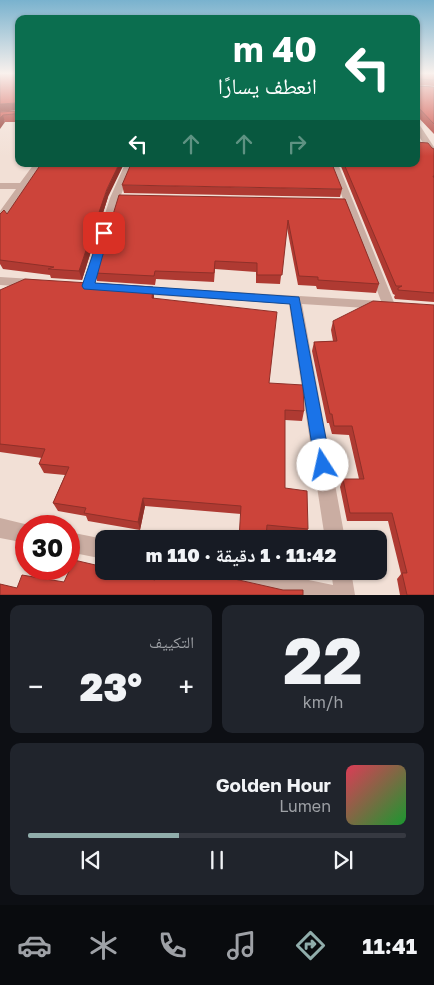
<!DOCTYPE html>
<html lang="ar">
<meta charset="utf-8">
<style>
:root{--surface:#171b24;--page:#20242c;--text:#f1f3f6;--muted:#9ea1a6;--line:#363941;--accent:#90adab}
body{margin:0;font-family:"Golos Text","Noto Naskh Arabic",sans-serif;background:var(--page);color:var(--text);direction:rtl;height:100vh;display:flex;flex-direction:column;font-size:19px;white-space:nowrap}
*{box-sizing:border-box;margin:0}
p{font-size:16px;color:var(--muted)}
.icon{flex:none;width:28px;height:28px;fill:none;stroke:currentColor;stroke-width:2;stroke-linecap:round;stroke-linejoin:round}
.map{position:relative;height:595px;overflow:hidden;direction:ltr}
.details{display:flex;flex-direction:column;gap:10px;padding:10px;background:#0d0f14;flex:1}
.details>*{flex:none}
.guide{position:absolute;left:15px;top:15px;width:405px;height:152px;border-radius:10px;box-shadow:0 1px 4px #0004;direction:rtl;background:#0b6e4f;color:#fff;overflow:hidden}
.speed{position:absolute;left:15px;top:515px;display:flex;gap:10px;font-size:25px;font-weight:700;text-align:center}
.speed>*{display:grid;place-content:center;width:65px;height:65px;border-radius:50%;background:var(--surface);box-shadow:0 1px 4px #0004;line-height:1}
.speed .limit{border:8px solid #d22;background:#fff;color:#111}
.pin{position:absolute;display:grid;place-items:center;width:42px;height:42px;color:#fff;margin:-21px;border-radius:10px;box-shadow:0 2px 8px #0006}
.me{position:absolute;width:55px;margin:-28px;rotate:350deg;stroke-linejoin:round;filter:drop-shadow(0 0 4px #0008)}
.turn{display:flex;align-items:center;gap:18px;height:105px;padding:0 20px;font-size:22px}
.turn .icon{width:65px;height:65px;stroke-width:2.5}
.turn b{display:block;font-size:35px;line-height:42px}
.lanes{display:flex;align-items:center;height:48px;padding:0 20px;background:#0003;justify-content:center;gap:25px;direction:ltr}
.lanes .off{opacity:.35}
.big{font-size:38px;font-weight:800;line-height:1.1}
.details .widget{flex:1;display:flex;flex-direction:column;justify-content:center;gap:8px;min-width:0;padding:0 18px;border-radius:10px;background:var(--page)}
.details .dial{align-items:center;gap:0}
.dial b{font-size:65px;line-height:1}
.song{display:flex;align-items:center;gap:15px}
.cover{width:60px;height:60px;border-radius:8px;background:linear-gradient(135deg,hsl(350 70% 55%),hsl(130 70% 35%))}
.played{height:5px;border-radius:2px;background:linear-gradient(90deg,var(--accent) 40%,var(--line) 40%)}
.keys{display:flex;justify-content:space-around;direction:ltr}
.heat{display:flex;justify-content:space-between;align-items:center;font-size:28px;direction:ltr}
.details .tiles{flex:1;display:grid;gap:10px;grid-template-columns:1fr 1fr}
.widget:last-child{grid-column:span 2}
.trip{position:absolute;left:95px;top:530px;width:292px;height:50px;border-radius:10px;background:var(--surface);box-shadow:0 1px 4px #0004;font-weight:800;line-height:50px;text-align:center;direction:rtl}
.tabs{display:flex;height:80px;justify-content:space-around;align-items:center;background:#090b0e;color:var(--muted)}
.tabs .icon{width:35px;height:35px}
.tabs .selected{color:var(--accent)}
.tabs b{font-size:22px;color:var(--text)}
.map>svg:first-child{display:block}
</style>
<div class="map">
<svg width="434" height="595" viewBox="0 0 434 595">
<rect width="100%" height="100%" fill="#f2e0d6"/>
<g fill="none" stroke-linecap="round" stroke-linejoin="round">
<!-- street -->
<g fill="#caada2" fill-rule="evenodd">
<polygon points="19,112 19,116 0,117 0,113"/>
<polygon points="416,124 419,124 434,147 434,156 431,155 416,132"/>
<polygon points="34,164 42,164 4,220 0,221 0,211 16,189 0,189 0,183 20,183"/>
<polygon points="125,164 133,164 121,195 135,195 140,198 135,201 119,201 94,286 92,289 84,289 82,286 110,198"/>
<polygon points="330,164 338,164 395,305 393,308 382,309 302,304 345,539 325,539 289,304 137,294 131,290 137,286 381,301"/>
<polygon points="0,277 32,279 38,283 32,287 0,285"/>
<polygon points="0,518 33,526 26,526 26,543 0,538"/>
<polygon points="69,532 104,539 104,559 69,552"/>
<polygon points="204,571 265,571 333,585 331,571 351,571 355,595 281,595 214,581 207,578"/>
</g>
</g>
<!-- wall -->
<g fill="#af3a32">
<polygon points="416,73 434,73 434,86 416,85 434,87 434,134 416,115"/>
<polygon points="16,111 18,118 16,122 5,122 0,112"/>
<polygon points="432,148 434,149 434,302 395,299 394,297 395,295 393,294 340,164 416,164"/>
<polygon points="122,185 342,189 340,197 124,193"/>
<polygon points="108,197 82,280 51,278 50,275 3,269 0,264 0,214 7,214"/>
<polygon points="345,199 379,284 376,293 317,289 316,286 298,285 287,228 280,284 256,283 256,272 215,269 214,282 156,279 155,285 97,281 95,273"/>
<polygon points="153,287 154,298 269,383 304,411 302,421 285,420 285,488 308,529 306,537 267,533 241,514 145,506 140,530 88,521 86,516 58,511 53,503 65,475 44,473 39,464 42,458 0,452 0,290"/>
<polygon points="333,321 434,595 400,595 397,579 401,574 388,521 347,521 340,487 343,479 359,479 349,435 332,434 329,423 327,423 312,351 314,342 333,341 331,330"/>
</g>
<!-- shaded-wall -->
<g fill="#8f3029">
<polygon points="17,103 19,110 0,112 0,104"/>
<polygon points="16,111 18,118 16,122 14,114"/>
<polygon points="3,115 5,122 0,129 0,118"/>
<polygon points="119,164 124,164 108,197 82,280 79,271 107,189"/>
<polygon points="153,287 154,296 154,308 152,298"/>
<polygon points="143,498 145,506 140,530 138,522"/>
</g>
<!-- building -->
<g fill="#cc443a" stroke="#8f3029">
<polygon points="0,73 19,73 19,106 17,103 0,104"/>
<polygon points="416,73 434,73 434,80 418,79 416,80"/>
<polygon points="416,83 416,86 434,87 434,124 416,105"/>
<polygon points="16,111 14,114 3,115 0,118 0,112"/>
<polygon points="416,142 428,143 432,148 434,149 434,176 433,176 434,178 434,293 398,290 398,288 402,286 396,286 344,164 416,164"/>
<polygon points="41,164 119,164 107,189 79,271 48,269 54,267 0,260 0,214 4,210 7,214"/>
<polygon points="131,164 332,164 342,189 122,185"/>
<polygon points="119,195 345,199 379,284 318,280 318,277 299,276 288,220 282,275 257,275 257,263 215,261 214,273 155,271 154,276 95,273"/>
<polygon points="25,279 153,287 152,298 277,312 269,383 303,385 304,411 285,410 285,488 307,491 308,529 267,525 266,539 239,539 241,506 143,498 138,522 84,513 86,508 53,503 69,467 39,464 45,449 0,444 0,290"/>
<polygon points="373,301 434,305 434,595 407,595 402,573 407,573 392,513 350,513 343,479 364,479 352,426 334,426 332,414 330,414 314,342 337,341 333,321"/>
<polygon points="74,560 104,567 104,571 121,571 155,580 158,571 199,571 283,590 303,590 303,595 0,595 0,584 17,588 22,575 64,582"/>
</g>
<!-- sky -->
<linearGradient id="sky" x2="0" y2="1"><stop stop-color="#79b2ce"/><stop offset="0.47" stop-color="#f9f1ed"/><stop offset="1" stop-color="#f9f1ed" stop-opacity="0"/></linearGradient>
<rect width="434" height="156" fill="url(#sky)"/>
<!-- route -->
<polygon fill="#1a73e8" stroke="#114b97" points="104,230 109,233 95,283 299,297 331,465 329,471 323,473 317,471 315,465 290,304 84,289 82,286 100,233"/>
</svg>
<div class="speed"><div class="limit">30</div></div>
<div class="pin" style="left:104px;top:233px;background:#d93025"><svg class="icon" aria-label="arrive" viewBox="0 0 24 24"><path d="M6 21V4h12l-3 4 3 4H6"/></svg></div>
<svg class="me" style="left:323px;top:465px" viewBox="-20 -20 40 40"><circle r="19" fill="#fff"/><path d="M0-13L10 11 0 6-10 11z" fill="#1a73e8"/></svg>
<div class="trip">11:42 · 1 دقيقة · 110 m</div>
<div class="guide">
<div class="turn"><svg class="icon" aria-label="left" viewBox="0 0 24 24"><path d="M17 20v-9H6M10 6l-5 5 5 5"/></svg><div><b>40 m</b>انعطف يسارًا</div></div>
<div class="lanes"><svg class="icon" aria-label="left" viewBox="0 0 24 24"><path d="M17 20v-9H6M10 6l-5 5 5 5"/></svg><svg class="icon off" aria-label="ahead" viewBox="0 0 24 24"><path d="M12 20V5M6 11l6-6 6 6"/></svg><svg class="icon off" aria-label="ahead" viewBox="0 0 24 24"><path d="M12 20V5M6 11l6-6 6 6"/></svg><svg class="icon off" aria-label="right" viewBox="0 0 24 24"><path d="M7 20v-9h11M14 6l5 5-5 5"/></svg></div>
</div>
</div>
<section class="details">
<div class="tiles">
<div class="widget dial"><b>22</b><p>km/h</p></div>
<div class="widget"><p>التكييف</p>
<div class="heat"><a>−</a><b class="big">23°</b><a>+</a></div>
</div>
<div class="widget">
<div class="song"><i class="cover"></i><div><b>Golden Hour</b><p>Lumen</p></div></div>
<div class="played"></div>
<div class="keys"><svg class="icon" aria-label="previous" viewBox="0 0 24 24"><path d="M18 5L8 12l10 7zM5 5v14"/></svg><svg class="icon" aria-label="pause" viewBox="0 0 24 24"><path d="M8 5v14M16 5v14"/></svg><svg class="icon" aria-label="next" viewBox="0 0 24 24"><path d="M6 5l10 7-10 7zM19 5v14"/></svg></div>
</div>
</div>
</section>
<nav class="tabs">
<b>11:41</b>
<svg class="icon selected" aria-label="directions" viewBox="0 0 24 24"><path d="M12 3l9 9-9 9-9-9zM9 14v-3h6M13 9l2 2-2 2"/></svg>
<svg class="icon" aria-label="music" viewBox="0 0 24 24"><path d="M9 18V5l10-2v13"/><circle cx="6" cy="18" r="3"/><circle cx="16" cy="16" r="3"/></svg>
<svg class="icon" aria-label="phone" viewBox="0 0 24 24"><path d="M5 4h4l2 5-3 2q2 4 5 5l2-3 5 2v4C11 20 4 13 5 4z"/></svg>
<svg class="icon" aria-label="climate" viewBox="0 0 24 24"><path d="M12 3v18M4 7l16 10M4 17L20 7"/></svg>
<svg class="icon" aria-label="car" viewBox="0 0 24 24"><path d="M5 17H2v-5l4-1 3-4h7l3 4 3 1v5h-3M9 17h6M6 11h13"/><circle cx="7" cy="17" r="2"/><circle cx="17" cy="17" r="2"/></svg>
</nav>
